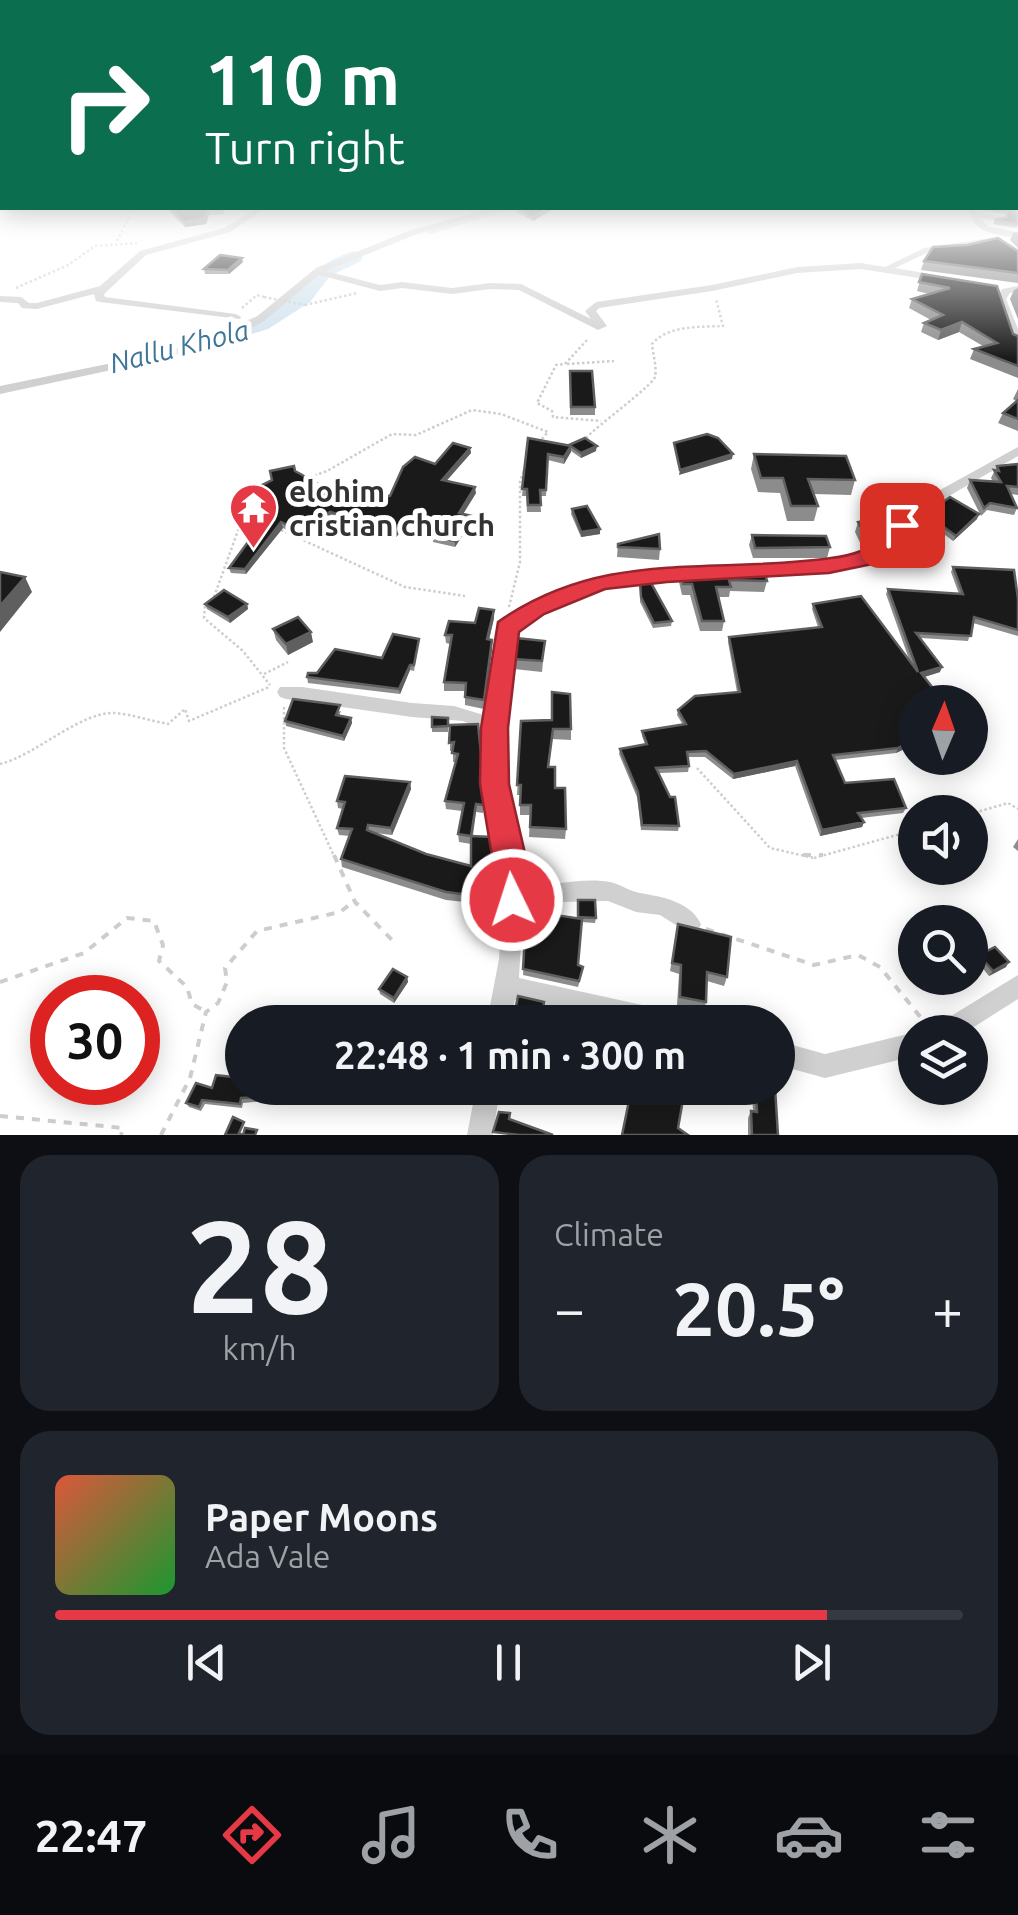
<!DOCTYPE html>
<meta charset="utf-8">
<style>
:root{--surface:#171b24;--page:#20242c;--text:#f1f3f6;--muted:#9ea1a6;--line:#363941;--accent:#e63946}
body{margin:0;font-family:Ubuntu,sans-serif;background:var(--page);color:var(--text);height:100vh;display:flex;flex-direction:column;font-size:38px;white-space:nowrap}
*{box-sizing:border-box;margin:0}
p{font-size:32px;color:var(--muted)}
.icon{flex:none;width:55px;height:55px;fill:none;stroke:currentColor;stroke-width:2;stroke-linecap:round;stroke-linejoin:round}
.map{position:relative;height:1135px;overflow:hidden}
.side{display:flex;flex-direction:column;gap:20px;padding:20px;background:#0d0f14;flex:1}
.side>*{flex:none}
.hud{position:absolute;left:0px;top:0px;width:1020px;height:210px;box-shadow:0 5px 25px #0003;background:#0b6e4f;color:#fff;overflow:hidden}
.needle{width:65px;rotate:2deg}
.buttons{position:absolute;left:898px;top:685px;display:grid;gap:20px}
.buttons a{display:grid;place-items:center;width:90px;height:90px;border-radius:50%;background:var(--surface);box-shadow:0 5px 25px #0003;font-size:50px}
.speed{position:absolute;left:30px;top:975px;display:flex;gap:20px;font-size:50px;font-weight:700;text-align:center}
.speed>*{display:grid;place-content:center;width:130px;height:130px;border-radius:50%;background:var(--surface);box-shadow:0 5px 25px #0003;line-height:1}
.speed .limit{border:15px solid #d22;background:#fff;color:#111}
.pin{position:absolute;display:grid;place-items:center;width:85px;height:85px;color:#fff;margin:-42px;border-radius:20px;box-shadow:0 5px 15px #0006}
.me{position:absolute;width:110px;margin:-55px;rotate:356deg;stroke-linejoin:round;filter:drop-shadow(0 0 8px #0008)}
.turn{display:flex;align-items:center;gap:35px;height:210px;padding:0 40px;font-size:45px}
.turn .icon{width:130px;height:130px;stroke-width:2.5}
.turn b{display:block;font-size:70px;line-height:85px}
.big{font-size:75px;font-weight:700;line-height:1.1}
.side .tile{flex:1;display:flex;flex-direction:column;justify-content:center;gap:15px;min-width:0;padding:0 35px;border-radius:30px;background:var(--page)}
.side .dial{align-items:center;gap:0}
.dial b{font-size:130px;line-height:1}
.song{display:flex;align-items:center;gap:30px}
.cover{width:120px;height:120px;border-radius:15px;background:linear-gradient(135deg,hsl(10 70% 55%),hsl(130 70% 35%))}
.played{height:10px;border-radius:5px;background:linear-gradient(90deg,var(--accent) 85%,var(--line) 85%)}
.keys{display:flex;justify-content:space-around;direction:ltr}
.heat{display:flex;justify-content:space-between;align-items:center;font-size:55px;direction:ltr}
.side .tiles{flex:1;display:grid;gap:20px;grid-template-columns:1fr 1fr}
.tile:last-child{grid-column:span 2}
.trip{position:absolute;left:225px;top:1005px;width:570px;height:100px;border-radius:50px;background:var(--surface);box-shadow:0 5px 25px #0003;font-weight:700;line-height:100px;text-align:center}
.dock{display:flex;height:160px;justify-content:space-around;align-items:center;background:#090b0e;color:var(--muted)}
.dock .icon{width:70px;height:70px}
.dock .active{color:var(--accent)}
.dock b{font-size:45px;color:var(--text)}
.map>svg:first-child{display:block}
</style>
<div class="map">
<svg width="1018" height="1135" viewBox="0 0 1018 1135">
<rect width="100%" height="100%" fill="#fff"/>
<g fill="none" stroke-linecap="round" stroke-linejoin="round">
<!-- river -->
<g fill="#cfe2ee" fill-rule="evenodd">
<polygon points="491,208 517,208 430,234 421,229"/>
<path d="M354,251L363,257L361,261L330,276L310,302L268,329L212,346L201,339L204,334C237,325 264,316 291,297C318,278 314,263 354,251Z"/>
</g>
<!-- path-far1 -->
<g stroke="#cdcdcd" stroke-width="2.5" stroke-dasharray="2.5 2.5" stroke-linecap="butt">
<polyline points="117,241 133,208"/>
<polyline points="16,288 68,265 95,246 137,243"/>
<polyline points="305,305 357,293"/>
<polyline points="242,308 257,295 264,297"/>
<polyline points="587,340 565,364 556,365 537,403 552,411 553,417 601,421"/>
<polyline points="567,364 614,361"/>
<path d="M586,438C597,426 653,385 655,377C657,368 653,354 652,344C668,325 700,327 723,326L716,299"/>
<polyline points="305,479 327,471 392,434 416,435 472,410 501,414 548,432 541,440"/>
<polyline points="243,508 266,522"/>
<polyline points="281,530 405,587 465,596"/>
<polyline points="214,597 244,514 242,505 250,494"/>
<polyline points="205,606 204,618 243,651 270,685"/>
<polyline points="509,607 520,562 520,481 525,468"/>
<polyline points="264,674 288,662"/>
<polyline points="284,707 284,748 335,858"/>
<path d="M0,764C36,755 80,712 114,713C131,714 151,721 168,724L185,709L189,721L269,687"/>
<polyline points="697,768 770,848 814,858"/>
<polyline points="970,814 1008,803 1018,809"/>
<polyline points="814,858 915,830"/>
</g>
<!-- path -->
<g stroke="#cdcdcd" stroke-width="4" stroke-dasharray="8 8" stroke-linecap="butt">
<polyline points="334,855 355,902 393,941"/>
<polyline points="803,855 823,855"/>
<polyline points="706,929 814,965 858,955 880,967 926,1024"/>
<polyline points="0,982 84,953 127,918 154,921 163,945 159,961 187,987 192,1004 205,1011"/>
<polyline points="0,1116 123,1128 121,1135"/>
<polyline points="161,1135 190,1078 206,1012 218,1003 227,982 225,968 257,931 340,912 353,902"/>
</g>
<!-- minor -->
<g fill="#d0d0d0" fill-rule="evenodd">
<polygon points="257,208 266,208 230,232 146,255 104,294 105,297 236,314 241,317 240,319 100,302 96,301 94,294 37,309 22,308 18,303 0,302 0,296 21,297 29,303 37,303 100,286 140,251 224,228"/>
<polygon points="492,208 504,208 417,234 326,271 380,285 402,282 452,288 490,283 521,284 591,319 585,311 596,302 712,285 797,267 861,263 885,267 924,248 997,237 1002,240 997,243 929,252 895,268 941,276 941,280 938,281 861,269 797,273 712,291 599,308 596,311 607,326 598,330 519,290 490,289 452,294 402,288 380,291 319,275 263,322 222,342 158,360 0,394 0,386 156,354 214,338 255,318 316,268 411,230"/>
<path d="M969,209H975L977,213L1002,216L1003,218L999,221L979,218L989,227L1018,232V238C997,234 972,234 969,209Z"/>
<polygon points="1018,286 1018,292 1010,293 1006,299 1018,329 1018,345 1013,342 996,299 1002,289"/>
<polygon points="1018,447 1018,456 930,507 891,549 869,562 829,571 744,574 736,569 744,564 829,561 860,555 881,543 920,501"/>
<path d="M701,567L709,572L706,576C688,579 669,579 650,582C600,588 557,603 515,631L505,704L503,762L505,789L517,840L523,889C548,885 585,877 610,882C620,884 629,891 640,893C662,897 690,901 701,924L698,931L690,934L660,915L636,912L608,901L561,902L523,908L519,978L665,1010L673,1014L676,1022H616L515,1000L509,1022H487L499,959L502,914L498,848L485,781V731L463,721L412,717L286,699L280,697L277,692L280,687H302L412,703L454,706L487,716L501,624C563,584 629,573 701,567Z"/>
<polygon points="1018,975 1018,999 966,1032 934,1032 938,1024"/>
<polygon points="916,1032 915,1056 825,1078 778,1065 778,1041 825,1054"/>
<polygon points="476,1088 500,1088 493,1135 467,1135"/>
</g>
<!-- path-bridge -->
<polyline stroke="#cdcdcd" stroke-width="2.5" stroke-dasharray="2.5 2.5" stroke-linecap="butt" points="264,297 305,305"/>
</g>
<!-- wall -->
<g fill="#8c8c8c">
<polygon points="1018,200 1017,228 993,224 995,220 1005,217 1005,214 979,209 976,208 1018,208"/>
<polygon points="170,208 223,209 224,214 209,215 206,224 185,227 170,212"/>
<polygon points="516,208 555,208 533,221 516,212"/>
<polygon points="1014,232 1018,233 1018,248 1010,240"/>
<polygon points="1018,251 1018,283 921,270 924,261"/>
<polygon points="243,262 229,274 205,274 204,269"/>
<polygon points="922,274 997,286 1013,334 1018,336 1018,378 970,359 974,349 983,346 959,332 938,340 921,332 924,323 931,320 909,308 912,299 929,294 917,291"/>
<polygon points="1018,288 1018,319 1010,299 1014,290"/>
<polygon points="570,371 595,407 595,415 570,415"/>
<polygon points="1018,389 1018,431 998,423 1003,413 1016,401 1013,399"/>
<polygon points="528,438 596,451 581,458 571,451 564,464 548,460 546,496 540,496 541,512 527,512 526,496 522,496"/>
<polygon points="470,448 471,453 446,481 476,493 463,514 472,516 472,521 455,547 433,542 433,536 436,531 409,524 396,537 331,518 304,539 283,528 246,574 231,573 229,568 268,515 249,498 248,492 295,471 353,503 390,496 435,464"/>
<polygon points="754,454 855,480 851,495 813,494 818,506 814,521 787,521 780,493 758,492 751,469"/>
<polygon points="1018,464 1018,495 1011,494 1017,508 1014,515 987,510 981,516 967,488 970,480 993,482 991,478 997,466"/>
<polygon points="572,509 600,529 600,534 581,537 571,514"/>
<polygon points="926,514 977,519 953,541 924,519"/>
<polygon points="858,522 880,529 877,539 863,549 855,532"/>
<polygon points="752,535 830,547 827,558 753,558 749,545"/>
<polygon points="618,544 660,549 659,560 617,557"/>
<polygon points="953,567 1018,599 1018,636 973,623 968,641 921,638 940,672 924,677 915,702 915,744 896,753 835,760 845,783 906,808 903,813 861,818 864,822 862,827 820,836 795,766 733,779 705,757 688,757 689,766 688,772 659,773 679,826 678,831 641,830 637,797 619,754 620,749 645,744 642,736 642,731 683,725 677,715 678,710 737,692 728,642 729,637 818,627 812,609 813,604 910,662 886,594 888,589 959,594 951,572"/>
<polygon points="681,571 767,581 764,592 730,591 729,597 718,597 724,621 722,631 700,631 690,595 682,595 679,582"/>
<polygon points="640,582 672,621 671,626 653,628 640,602"/>
<polygon points="205,604 247,604 248,609 230,623 207,609"/>
<polygon points="494,618 489,640 492,648 484,709 465,705 465,691 444,691 444,682 450,644 446,643 445,635 475,623"/>
<polygon points="273,629 313,642 288,655 276,640"/>
<polygon points="419,639 414,671 410,670 400,694 308,683 307,677 317,673 382,658"/>
<polygon points="544,651 542,672 514,669 514,659"/>
<polygon points="341,711 339,716 351,718 352,723 344,741 286,726 285,721"/>
<polygon points="432,717 448,718 448,732 432,732"/>
<polygon points="521,721 571,729 571,740 552,739 549,767 566,829 565,839 529,837 530,815 520,815 520,795 517,795"/>
<polygon points="450,725 485,801 483,813 476,812 473,836 493,837 494,905 446,900 342,867 341,859 350,836 339,835 337,828 343,809 338,808 337,801 410,782 411,789 392,835 375,833 426,854 471,866 471,844 459,842 458,834 462,811 446,809 445,801 456,762 453,762 453,751 450,751"/>
<polygon points="1018,839 1018,851 1013,847"/>
<polygon points="578,900 596,918 595,923 581,922 578,965 582,973 578,987 523,975 527,905 548,914 578,918"/>
<polygon points="678,924 727,977 724,986 707,981 706,1002 704,1010 677,1005 679,974 670,971"/>
<polygon points="979,955 1006,967 989,976 976,960"/>
<polygon points="407,977 408,982 394,1003 380,994 379,989"/>
<polygon points="242,1078 267,1088 266,1101 243,1103 242,1108 205,1104 201,1111 189,1107 186,1103 212,1088"/>
<polygon points="503,1088 532,1088 530,1100 503,1095"/>
<polygon points="752,1088 775,1088 778,1135 748,1135 748,1118 751,1111 753,1112"/>
</g>
<!-- shaded-wall -->
<g fill="#5f5f5f">
<polygon points="549,208 555,208 533,221 533,217"/>
<polygon points="208,210 209,215 206,224 185,227 184,222"/>
<polygon points="242,258 243,262 229,274 228,270"/>
<polygon points="962,322 959,332 938,340 941,330"/>
<polygon points="571,446 571,452 564,464 564,457"/>
<polygon points="597,446 596,451 581,458 581,453"/>
<polygon points="470,448 471,453 442,486 442,480"/>
<polygon points="733,454 732,459 679,475 680,470"/>
<polygon points="475,487 476,493 460,519 459,513"/>
<polygon points="330,512 331,518 304,539 303,533"/>
<polygon points="979,514 977,519 953,541 956,536"/>
<polygon points="472,516 472,521 455,547 455,541"/>
<polygon points="408,519 409,524 396,537 396,531"/>
<polygon points="281,522 283,528 246,574 245,569"/>
<polygon points="600,529 600,534 581,537 581,532"/>
<polygon points="880,529 877,539 863,549 867,538"/>
<polygon points="25,577 32,592 0,632 0,606"/>
<polygon points="247,604 248,609 230,623 228,617"/>
<polygon points="494,610 494,618 487,648 487,639"/>
<polygon points="311,632 313,642 288,655 286,644"/>
<polygon points="492,640 492,648 484,709 484,700"/>
<polygon points="410,665 410,670 400,694 399,689"/>
<polygon points="942,667 940,672 918,679 921,673"/>
<polygon points="351,718 352,723 344,741 343,736"/>
<polygon points="915,740 915,744 896,753 898,748"/>
<polygon points="797,761 795,766 733,779 734,774"/>
<polygon points="410,782 411,789 392,835 391,828"/>
<polygon points="864,822 862,827 820,836 822,830"/>
<polygon points="1009,962 1006,967 989,976 993,971"/>
<polygon points="407,977 408,982 394,1003 394,998"/>
</g>
<!-- building -->
<g fill="#1a1a1a" stroke="#5f5f5f" stroke-width="2.5">
<polygon points="1018,200 1018,224 995,220 1007,217 1007,210 991,208 1018,208"/>
<polygon points="170,208 221,208 223,209 208,210 205,218 184,222"/>
<polygon points="516,208 549,208 533,217"/>
<polygon points="998,238 1018,251 1018,273 924,261 933,247 967,245"/>
<polygon points="220,255 242,258 228,270 204,269"/>
<polygon points="922,274 997,286 1013,334 1018,336 1018,366 974,349 997,343 962,322 941,330 924,323 943,315 912,299 950,288 919,282"/>
<polygon points="570,371 592,371 595,407 571,407"/>
<polygon points="1018,400 1018,419 1003,413"/>
<polygon points="707,434 718,438 733,454 680,470 674,443"/>
<polygon points="528,438 571,446 564,457 548,454 546,490 540,490 541,505 528,505 527,489 522,489"/>
<polygon points="585,438 597,446 581,453 569,445"/>
<polygon points="453,443 470,448 442,480 475,487 459,513 472,516 455,541 433,536 440,526 408,519 396,531 330,512 303,533 281,522 245,569 229,568 270,512 248,492 272,480 270,471 294,466 295,471 353,503 357,494 390,496 403,467 415,457 435,464"/>
<polygon points="754,454 846,456 855,480 808,479 818,506 791,506 783,478 761,478"/>
<polygon points="1018,464 1018,487 1007,486 1017,508 990,503 984,508 970,480 1001,482 994,470 999,471 997,466"/>
<polygon points="950,497 979,514 956,536 926,514"/>
<polygon points="587,506 600,529 581,532 572,509"/>
<polygon points="872,519 880,529 867,538 858,522"/>
<polygon points="659,534 660,549 618,547 618,544"/>
<polygon points="752,535 826,536 830,547 755,548"/>
<polygon points="763,566 767,581 729,580 731,587 716,587 724,621 702,621 692,584 683,584 681,571"/>
<polygon points="953,567 1014,570 1018,599 1018,630 974,617 971,636 916,633 942,667 921,673 944,702 915,702 915,740 898,748 833,755 845,783 894,779 906,808 858,813 864,822 822,830 797,761 734,774 706,751 687,752 689,766 656,768 670,797 675,797 679,826 642,825 638,792 620,749 647,744 642,731 686,724 678,710 695,696 740,692 729,637 822,627 813,604 861,596 918,672 888,589 963,594"/>
<polygon points="0,572 25,577 0,606"/>
<polygon points="650,581 672,621 654,623 641,597 640,582"/>
<polygon points="224,590 247,604 228,617 205,604"/>
<polygon points="479,608 494,610 487,639 492,640 484,700 465,697 466,683 444,682 452,635 445,635 449,621 475,623"/>
<polygon points="298,617 311,632 286,644 273,629"/>
<polygon points="393,634 419,639 414,665 410,665 399,689 307,677 308,673 317,673 335,649 382,658"/>
<polygon points="516,638 545,641 542,661 514,659"/>
<polygon points="552,692 570,694 571,729 553,729 548,767 555,767 555,788 565,788 566,829 530,827 531,805 520,805 521,785 517,785 521,721 552,720"/>
<polygon points="293,699 340,705 336,715 351,718 343,736 285,721"/>
<polygon points="432,717 448,718 448,726 432,727"/>
<polygon points="478,724 485,793 483,805 476,804 471,836 458,834 464,803 445,801 458,754 452,753 454,742 449,743 450,725"/>
<polygon points="345,776 410,782 391,828 368,825 367,830 426,854 471,866 471,836 493,837 494,898 446,892 341,859 352,829 337,828 345,802 337,801"/>
<polygon points="578,900 595,900 596,918 578,917"/>
<polygon points="548,901 548,914 582,919 578,965 583,967 579,981 523,969 527,905"/>
<polygon points="678,924 731,937 727,977 707,972 706,1002 680,997 681,965 672,963"/>
<polygon points="995,947 1009,962 993,971 979,955"/>
<polygon points="393,969 407,977 394,998 379,989"/>
<polygon points="518,996 544,1002 541,1022 513,1022"/>
<polygon points="242,1074 242,1088 265,1088 264,1097 241,1098 240,1104 202,1100 199,1107 186,1103 196,1083 212,1088 216,1075 242,1078"/>
<polygon points="507,1088 531,1088 531,1092"/>
<polygon points="639,1088 685,1088 678,1128 688,1135 622,1135 629,1101 636,1103"/>
<polygon points="756,1088 775,1088 778,1135 752,1135 751,1111 757,1112"/>
<polygon points="499,1112 510,1113 509,1119 553,1135 520,1135 493,1132"/>
<polygon points="233,1117 244,1122 239,1133 243,1135 245,1128 257,1130 255,1135 225,1135"/>
</g>
<!-- sky -->
<linearGradient id="sky" x2="0" y2="1"><stop stop-color="#9ec6ea"/><stop offset="0.56" stop-color="#fff"/><stop offset="1" stop-color="#fff" stop-opacity="0"/></linearGradient>
<rect width="1018" height="359" fill="url(#sky)"/>
<!-- route -->
<path fill="#e63946" stroke="#96252e" stroke-width="2.5" d="M902,519L912,525L894,551L872,564L829,573L667,582L605,589L544,614L519,632L508,728L509,784L524,849L528,900L524,910L512,914L501,910L480,784L481,728L498,622C605,547 712,575 831,558C848,556 868,551 880,539C888,530 890,522 902,519Z"/>
<!-- icons -->
<defs>
<symbol id="temple-pin" viewBox="-11 -11 22 30"><path d="M0 17L-7.5 6A9.5 9.5 0 1 1 7.5 6Z" fill="#e63946" stroke="#fff"/><path d="M0-6L5-2H3V0L6.5 2.5H4V6H1.5V3h-3V6H-4V2.5H-6.5L-3 0V-2H-5Z" fill="#fff"/></symbol>
</defs>
<g fill-rule="evenodd">
<use href="#temple-pin" x="226" y="480" width="55" height="75"/>
</g>
<g text-anchor="middle" dominant-baseline="central" stroke-width="10" stroke-linejoin="round" paint-order="stroke">
<!-- far-water labels -->
<g font-size="28" font-style="italic" fill="#3f7597" stroke="#fff">
<text transform="translate(179 346) rotate(-14)">Nallu Khola</text>
</g>
<!-- poi labels -->
<g font-size="30" font-weight="bold" fill="#333" stroke="#fff" text-anchor="start">
<text x="289" y="491">elohim<tspan x="289" dy="34">cristian church</tspan></text>
</g>
</g>
</svg>
<div class="buttons">
<a><svg class="needle" viewBox="-14 -14 28 28"><path d="M0-13l5 13h-10z" fill="#e53935"/><path d="M0 13l5-13h-10z" fill="#9ea1a6"/></svg></a>
<a><svg class="icon" aria-label="sound" viewBox="0 0 24 24"><path d="M4 9h4l5-4v14l-5-4H4zM17 9q2 3 0 6"/></svg></a>
<a><svg class="icon" aria-label="search" viewBox="0 0 24 24"><circle cx="10" cy="10" r="6"/><path d="M15 15l6 6"/></svg></a>
<a><svg class="icon" aria-label="layers" viewBox="0 0 24 24"><path d="M12 4l9 5-9 5-9-5zM3 14l9 5 9-5"/></svg></a>
</div>
<div class="speed"><div class="limit">30</div></div>
<div class="pin" style="left:902px;top:525px;background:#d93025"><svg class="icon" aria-label="arrive" viewBox="0 0 24 24"><path d="M6 21V4h12l-3 4 3 4H6"/></svg></div>
<svg class="me" style="left:512px;top:900px" viewBox="-20 -20 40 40"><circle r="17" fill="#e63946" stroke="#fff" stroke-width="3"/><path d="M0-11L8 9 0 5-8 9z" fill="#fff"/></svg>
<div class="trip">22:48 · 1 min · 300 m</div>
<div class="hud">
<div class="turn"><svg class="icon" aria-label="right" viewBox="0 0 24 24"><path d="M7 20v-9h11M14 6l5 5-5 5"/></svg><div><b>110 m</b>Turn right</div></div>
</div>
</div>
<section class="side">
<div class="tiles">
<div class="tile dial"><b>28</b><p>km/h</p></div>
<div class="tile"><p>Climate</p>
<div class="heat"><a>−</a><b class="big">20.5°</b><a>+</a></div>
</div>
<div class="tile">
<div class="song"><i class="cover"></i><div><b>Paper Moons</b><p>Ada Vale</p></div></div>
<div class="played"></div>
<div class="keys"><svg class="icon" aria-label="previous" viewBox="0 0 24 24"><path d="M18 5L8 12l10 7zM5 5v14"/></svg><svg class="icon" aria-label="pause" viewBox="0 0 24 24"><path d="M8 5v14M16 5v14"/></svg><svg class="icon" aria-label="next" viewBox="0 0 24 24"><path d="M6 5l10 7-10 7zM19 5v14"/></svg></div>
</div>
</div>
</section>
<nav class="dock">
<b>22:47</b>
<svg class="icon active" aria-label="directions" viewBox="0 0 24 24"><path d="M12 3l9 9-9 9-9-9zM9 14v-3h6M13 9l2 2-2 2"/></svg>
<svg class="icon" aria-label="music" viewBox="0 0 24 24"><path d="M9 18V5l10-2v13"/><circle cx="6" cy="18" r="3"/><circle cx="16" cy="16" r="3"/></svg>
<svg class="icon" aria-label="phone" viewBox="0 0 24 24"><path d="M5 4h4l2 5-3 2q2 4 5 5l2-3 5 2v4C11 20 4 13 5 4z"/></svg>
<svg class="icon" aria-label="climate" viewBox="0 0 24 24"><path d="M12 3v18M4 7l16 10M4 17L20 7"/></svg>
<svg class="icon" aria-label="car" viewBox="0 0 24 24"><path d="M5 17H2v-5l4-1 3-4h7l3 4 3 1v5h-3M9 17h6M6 11h13"/><circle cx="7" cy="17" r="2"/><circle cx="17" cy="17" r="2"/></svg>
<svg class="icon" aria-label="filters" viewBox="0 0 24 24"><path d="M4 7h16M4 17h16"/><circle cx="9" cy="7" r="2"/><circle cx="15" cy="17" r="2"/></svg>
</nav>
